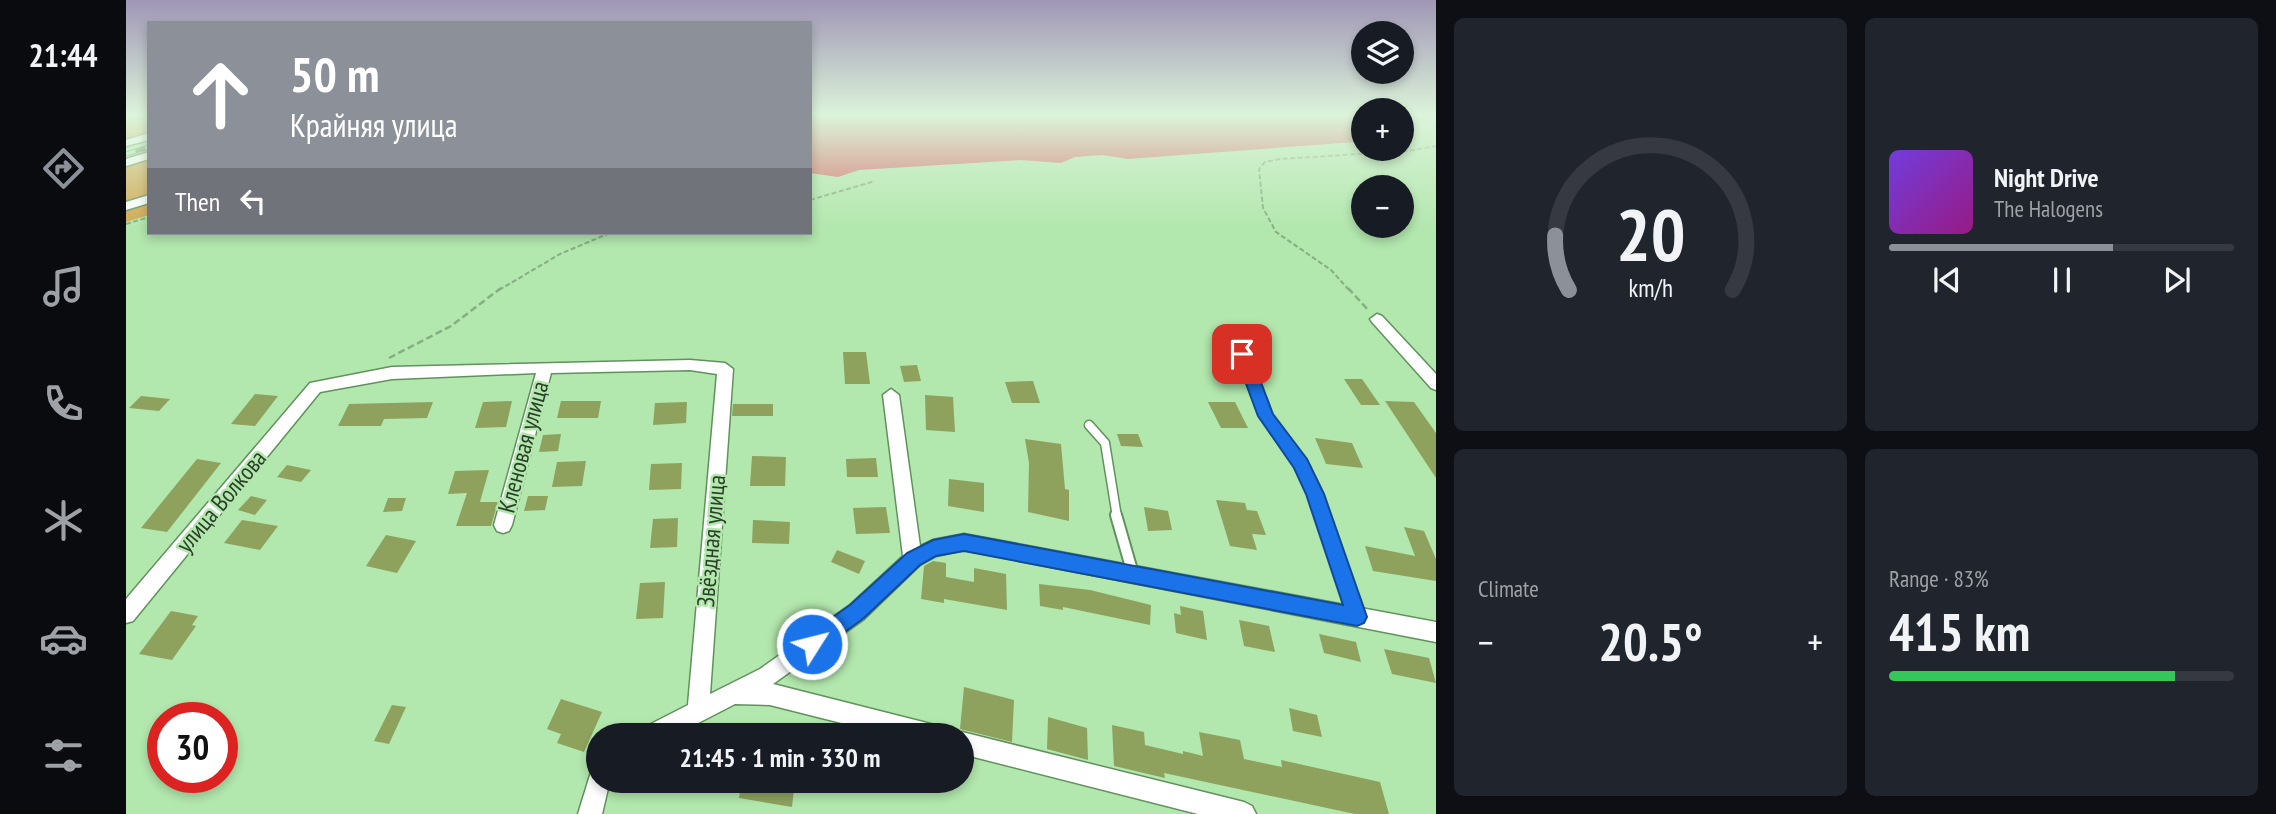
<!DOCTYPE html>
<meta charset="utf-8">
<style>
:root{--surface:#171b24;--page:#20242c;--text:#f1f3f6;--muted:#9ea1a6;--line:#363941;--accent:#8c9099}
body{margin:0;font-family:"PT Sans Narrow",sans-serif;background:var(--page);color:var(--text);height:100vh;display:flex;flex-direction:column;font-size:26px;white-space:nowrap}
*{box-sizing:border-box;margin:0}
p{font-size:23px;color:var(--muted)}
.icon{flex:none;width:38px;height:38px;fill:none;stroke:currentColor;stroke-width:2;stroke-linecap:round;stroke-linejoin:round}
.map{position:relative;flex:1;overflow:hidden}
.details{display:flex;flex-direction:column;gap:18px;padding:18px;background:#0d0f14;width:840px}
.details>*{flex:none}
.hud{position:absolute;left:21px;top:21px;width:665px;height:214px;border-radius:0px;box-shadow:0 4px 10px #0003;background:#8c9099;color:#fff;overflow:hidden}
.fabs{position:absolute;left:1225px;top:21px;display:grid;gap:14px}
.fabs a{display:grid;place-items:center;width:63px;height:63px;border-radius:50%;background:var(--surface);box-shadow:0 4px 10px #0003;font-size:35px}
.speed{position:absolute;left:21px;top:702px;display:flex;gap:14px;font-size:35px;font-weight:700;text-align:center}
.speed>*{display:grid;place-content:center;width:91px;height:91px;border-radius:50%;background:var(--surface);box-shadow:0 4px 10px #0003;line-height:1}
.speed .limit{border:10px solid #d22;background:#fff;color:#111}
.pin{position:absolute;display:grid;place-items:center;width:60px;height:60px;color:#fff;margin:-30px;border-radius:14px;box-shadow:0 4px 10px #0006}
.me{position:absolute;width:77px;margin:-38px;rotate:54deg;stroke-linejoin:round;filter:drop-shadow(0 0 5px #0008)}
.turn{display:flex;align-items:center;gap:24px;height:147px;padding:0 28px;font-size:32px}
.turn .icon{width:91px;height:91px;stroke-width:2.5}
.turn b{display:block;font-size:49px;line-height:60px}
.then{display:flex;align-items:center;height:66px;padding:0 28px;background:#0003;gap:14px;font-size:26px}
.big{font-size:52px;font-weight:800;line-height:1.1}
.details .card{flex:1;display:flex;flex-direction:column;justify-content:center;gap:10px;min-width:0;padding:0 24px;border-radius:10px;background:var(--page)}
.details .dial{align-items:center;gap:0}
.dial svg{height:182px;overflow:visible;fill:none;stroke:var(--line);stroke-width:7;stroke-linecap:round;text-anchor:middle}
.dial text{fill:var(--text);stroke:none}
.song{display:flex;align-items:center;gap:21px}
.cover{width:84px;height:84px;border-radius:10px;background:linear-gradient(135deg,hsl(260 70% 55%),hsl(310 70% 35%))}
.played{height:7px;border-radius:4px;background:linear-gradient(90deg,var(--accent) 65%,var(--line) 65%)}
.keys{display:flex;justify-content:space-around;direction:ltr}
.heat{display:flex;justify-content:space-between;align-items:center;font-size:38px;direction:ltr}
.charge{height:10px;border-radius:5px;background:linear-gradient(90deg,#34c759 83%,var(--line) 0)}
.details .tiles{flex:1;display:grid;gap:18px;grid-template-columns:repeat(2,1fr)}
.trip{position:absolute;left:460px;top:723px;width:388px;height:70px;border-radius:35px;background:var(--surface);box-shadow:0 4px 10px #0003;font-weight:800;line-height:70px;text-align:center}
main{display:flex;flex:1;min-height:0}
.tab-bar{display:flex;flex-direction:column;width:126px;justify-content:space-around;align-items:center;background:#090b0e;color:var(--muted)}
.tab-bar .icon{width:49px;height:49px}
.tab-bar .on{color:var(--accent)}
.tab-bar b{font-size:32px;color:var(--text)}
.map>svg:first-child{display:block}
</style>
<main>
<nav class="tab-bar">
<b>21:44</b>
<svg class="icon on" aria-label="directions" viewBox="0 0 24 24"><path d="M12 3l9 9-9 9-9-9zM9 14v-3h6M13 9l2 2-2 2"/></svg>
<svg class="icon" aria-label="music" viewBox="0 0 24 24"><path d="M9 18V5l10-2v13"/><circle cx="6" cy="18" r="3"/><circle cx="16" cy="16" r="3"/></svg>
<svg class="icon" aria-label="phone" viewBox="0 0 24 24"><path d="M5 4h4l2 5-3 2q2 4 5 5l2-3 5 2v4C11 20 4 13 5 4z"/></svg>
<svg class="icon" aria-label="climate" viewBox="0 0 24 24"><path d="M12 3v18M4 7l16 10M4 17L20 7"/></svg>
<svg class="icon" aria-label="car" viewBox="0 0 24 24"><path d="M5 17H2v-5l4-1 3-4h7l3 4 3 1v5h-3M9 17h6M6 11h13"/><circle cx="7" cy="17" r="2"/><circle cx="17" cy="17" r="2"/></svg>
<svg class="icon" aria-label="filters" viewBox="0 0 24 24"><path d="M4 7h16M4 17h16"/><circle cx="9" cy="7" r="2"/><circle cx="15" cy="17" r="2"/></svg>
</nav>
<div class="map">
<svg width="1310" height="814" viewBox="0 0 1310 814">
<rect width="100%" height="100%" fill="#b2e7ad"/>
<!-- green -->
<g fill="#d2a750">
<polygon points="0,116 23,116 23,133 0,141"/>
<polygon points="23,152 23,215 0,222 0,159"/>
</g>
<!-- water -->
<polygon fill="#d56a68" points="684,116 1225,116 1237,125 1237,137 1229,142 1002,159 977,155 949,157 935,163 895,160 733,170 712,177 684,173"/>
<!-- building -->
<g fill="#8ea25e">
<polygon points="717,352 740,352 744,384 719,384"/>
<polygon points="791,365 795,381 778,382 774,366"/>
<polygon points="1218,379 1236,379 1254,405 1235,405"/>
<polygon points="907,381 914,403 886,403 879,382"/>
<polygon points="129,394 152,396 129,426 105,424"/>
<polygon points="799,395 827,397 829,432 800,430"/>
<polygon points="15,396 44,399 33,411 3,408"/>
<polygon points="386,401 380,427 349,428 357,402"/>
<polygon points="435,401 475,401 472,418 431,418"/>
<polygon points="1259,401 1288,402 1310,433 1310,478"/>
<polygon points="307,402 301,418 258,419 255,426 212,426 223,404"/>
<polygon points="561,402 560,423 527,425 529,403"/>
<polygon points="1082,402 1109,402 1122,428 1095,428"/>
<polygon points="607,404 647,404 647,416 606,416"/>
<polygon points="435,434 432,451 413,452 417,435"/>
<polygon points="991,434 1012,434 1017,447 995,446"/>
<polygon points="1189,438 1226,443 1237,468 1200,464"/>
<polygon points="899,439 935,444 939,489 943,490 943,521 902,512 903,463"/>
<polygon points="626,456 660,457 659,486 624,486"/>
<polygon points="750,458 752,477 721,477 720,459"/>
<polygon points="71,459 95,463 41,532 15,528"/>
<polygon points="460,461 456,486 426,487 431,462"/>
<polygon points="556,463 555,489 523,490 525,464"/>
<polygon points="161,465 185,470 175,482 151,477"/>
<polygon points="363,470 354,502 372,502 365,526 330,526 341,493 322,494 329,471"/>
<polygon points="823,479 858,483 858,512 822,506"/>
<polygon points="125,496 141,500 129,515 112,510"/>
<polygon points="402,496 422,496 419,510 398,511"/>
<polygon points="262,498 280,498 276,511 257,512"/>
<polygon points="1090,500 1119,503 1121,510 1131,511 1140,535 1126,534 1131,550 1104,546"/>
<polygon points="760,507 764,533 730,534 727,508"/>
<polygon points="1018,507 1042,511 1046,530 1022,531"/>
<polygon points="552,518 551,547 524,548 527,519"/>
<polygon points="116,520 152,526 134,550 98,543"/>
<polygon points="627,520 664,522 663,544 626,543"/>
<polygon points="1278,527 1298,531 1310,559 1310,581 1247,571 1239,546 1289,556"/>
<polygon points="260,535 290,541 271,573 240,566"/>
<polygon points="711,550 739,561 733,574 705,562"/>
<polygon points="807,561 820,563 820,577 848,582 848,568 880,574 881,610 818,599 818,603 795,599 798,566"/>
<polygon points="539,582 537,618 510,619 514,583"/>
<polygon points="913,584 964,590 1025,605 1024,625 937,607 937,610 914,606"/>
<polygon points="1054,606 1077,611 1081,640 1050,633 1048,613 1055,615"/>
<polygon points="45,611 72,616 66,625 70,626 46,660 13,654"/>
<polygon points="1113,620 1143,626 1149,652 1118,646"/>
<polygon points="1193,634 1230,642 1235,662 1198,653"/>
<polygon points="1258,649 1303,658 1310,683 1266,674"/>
<polygon points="838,687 888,700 886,742 834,729"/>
<polygon points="435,699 476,712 458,752 431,743 435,734 421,729"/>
<polygon points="266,705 280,707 263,744 248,741"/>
<polygon points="1163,708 1191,715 1196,737 1167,731"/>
<polygon points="922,717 961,728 962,760 921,749"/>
<polygon points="986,725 1018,732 1019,745 1057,754 1057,751 1077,756 1073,732 1114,740 1118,759 1156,767 1155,760 1254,782 1263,814 1229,814 1038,773 1039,778 988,766"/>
<polygon points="616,780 669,780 666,807 613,798"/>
</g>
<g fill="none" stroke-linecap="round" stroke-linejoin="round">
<defs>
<g id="lane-far1">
<polyline points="1108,333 1140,416 1175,464 1197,517"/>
<polyline points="963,425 979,443 991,517"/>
</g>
<g id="lane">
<polyline points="990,515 1007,574"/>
<polyline points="1196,515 1230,614"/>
</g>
<g id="street">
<polygon points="23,133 23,140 0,146 0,140"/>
<polygon points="23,152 23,159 0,166 0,159"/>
<polygon points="23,195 23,203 0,210 0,202"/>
<polygon points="1251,314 1256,316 1310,374 1310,390 1305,388 1246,322 1244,319"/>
<polygon points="564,360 599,363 607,369 584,694 634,669 724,605 777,556 757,395 765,389 773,395 794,546 807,540 838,534 1310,622 1310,642 838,550 810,556 794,565 738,619 647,684 805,724 813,727 816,735 763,735 644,705 609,704 549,735 516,735 519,727 562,705 591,374 564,370 425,373 386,525 383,531 377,533 371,531 368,525 410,373 266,379 194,392 7,621 0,623 0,599 184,383 266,367"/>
<polygon points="836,732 1118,802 1126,806 1130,814 1072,814 836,754 836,735 829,735"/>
<polygon points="472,769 472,780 484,780 476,814 452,814 465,772"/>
</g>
</defs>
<!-- lane-far1 casing -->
<use href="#lane-far1" stroke="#61925d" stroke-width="11"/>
<!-- lane casing -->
<use href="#lane" stroke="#61925d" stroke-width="14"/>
<!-- street casing -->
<use href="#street" stroke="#61925d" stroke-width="3"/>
<!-- path-far1 -->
<g stroke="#85af81" stroke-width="2" stroke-dasharray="5 2.5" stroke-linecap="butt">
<polyline points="684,200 749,181"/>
<polyline points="0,224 23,217"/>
<polyline points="373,290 434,254 484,233"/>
<polyline points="1223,290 1205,270 1150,232 1137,208 1133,169 1139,162 1154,159 1281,151 1310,146"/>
</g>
<!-- path -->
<g stroke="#85af81" stroke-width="2.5" stroke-dasharray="7 3.5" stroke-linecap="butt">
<polyline points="1222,288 1243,311"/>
<polyline points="263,358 325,326 375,288"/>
</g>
<!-- lane-far1 -->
<use href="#lane-far1" stroke="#fff" stroke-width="8"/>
<!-- lane -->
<use href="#lane" stroke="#fff" stroke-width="10"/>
<!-- street -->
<use href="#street" fill="#fff" fill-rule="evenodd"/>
<defs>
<polyline id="rail" points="0,154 23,147"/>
</defs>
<!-- rail casing -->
<use href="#rail" stroke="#6b9068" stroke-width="5"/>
<!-- rail -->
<use href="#rail" stroke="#b2e7ad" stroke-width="3.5" stroke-dasharray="10" stroke-linecap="butt"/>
</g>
<!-- sky -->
<linearGradient id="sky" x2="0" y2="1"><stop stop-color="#a096b5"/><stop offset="0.5" stop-color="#dcf4da"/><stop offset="1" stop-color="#dcf4da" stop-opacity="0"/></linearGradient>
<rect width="1310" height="230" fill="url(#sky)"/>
<!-- route -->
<polygon fill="#1a73e8" stroke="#114b97" stroke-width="2" points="1116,348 1124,354 1147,414 1181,459 1198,494 1241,617 1238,623 1231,626 838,551 810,556 794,565 738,618 693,651 686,654 679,651 676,644 679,637 724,605 781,553 807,540 838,534 1217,605 1180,494 1168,468 1132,416 1109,354"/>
<g text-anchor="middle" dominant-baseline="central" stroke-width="5" stroke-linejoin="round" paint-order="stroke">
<!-- street labels -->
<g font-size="24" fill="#2b4029" stroke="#b2e7ad">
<text transform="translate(397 447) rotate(-75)">Кленовая улица</text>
<text transform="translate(95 501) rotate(-50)">улица Волкова</text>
<text transform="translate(585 541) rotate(-85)">Звёздная улица</text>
</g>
</g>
</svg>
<div class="fabs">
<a><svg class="icon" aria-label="layers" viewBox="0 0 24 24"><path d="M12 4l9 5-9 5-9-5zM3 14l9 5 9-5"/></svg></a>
<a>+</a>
<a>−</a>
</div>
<div class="speed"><div class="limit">30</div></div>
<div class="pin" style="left:1116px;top:354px;background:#d93025"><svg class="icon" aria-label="arrive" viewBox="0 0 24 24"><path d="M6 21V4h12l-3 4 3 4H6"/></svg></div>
<svg class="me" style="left:686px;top:644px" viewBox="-20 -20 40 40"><circle r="17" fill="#1a73e8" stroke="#fff" stroke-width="3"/><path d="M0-11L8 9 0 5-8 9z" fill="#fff"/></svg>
<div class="trip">21:45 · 1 min · 330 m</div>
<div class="hud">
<div class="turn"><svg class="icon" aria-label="ahead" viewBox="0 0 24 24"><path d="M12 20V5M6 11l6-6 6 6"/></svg><div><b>50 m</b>Крайняя улица</div></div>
<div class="then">Then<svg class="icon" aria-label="left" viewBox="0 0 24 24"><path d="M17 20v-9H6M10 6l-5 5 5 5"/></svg></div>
</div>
</div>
<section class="details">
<div class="tiles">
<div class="card dial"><svg viewBox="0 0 100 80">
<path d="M14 69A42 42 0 1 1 86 69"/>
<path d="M14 69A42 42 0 0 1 8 45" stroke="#8c9099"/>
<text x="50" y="56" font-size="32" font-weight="700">20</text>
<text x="50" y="72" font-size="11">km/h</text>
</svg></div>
<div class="card">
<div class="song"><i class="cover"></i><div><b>Night Drive</b><p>The Halogens</p></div></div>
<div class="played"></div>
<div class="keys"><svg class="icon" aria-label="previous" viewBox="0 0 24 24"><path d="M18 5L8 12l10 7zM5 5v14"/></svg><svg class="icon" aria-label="pause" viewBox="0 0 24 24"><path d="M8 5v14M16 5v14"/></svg><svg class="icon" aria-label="next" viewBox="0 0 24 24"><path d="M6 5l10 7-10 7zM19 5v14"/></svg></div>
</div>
<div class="card"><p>Climate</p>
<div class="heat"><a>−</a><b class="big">20.5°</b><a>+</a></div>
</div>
<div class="card"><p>Range · 83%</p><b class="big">415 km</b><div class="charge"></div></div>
</div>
</section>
</main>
